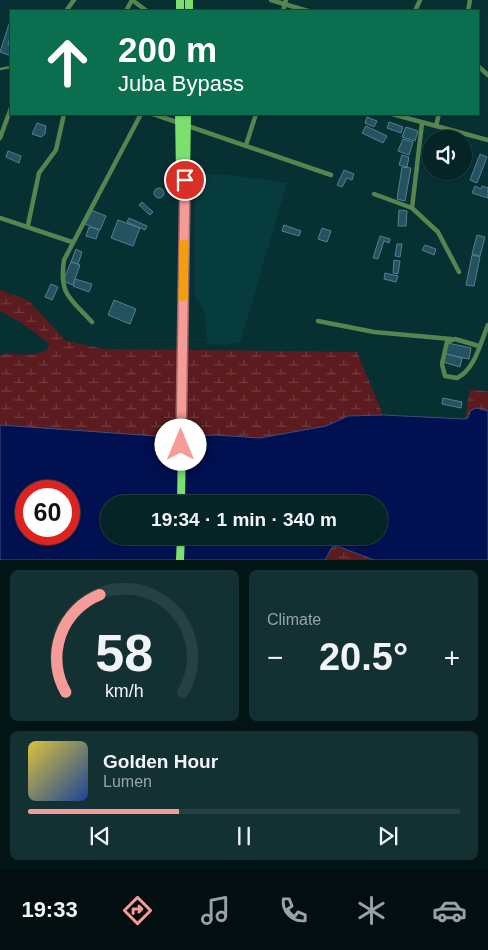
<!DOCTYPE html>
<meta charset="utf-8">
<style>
:root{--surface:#052426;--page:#133032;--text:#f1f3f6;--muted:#97a4a7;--line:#264143;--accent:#f59b98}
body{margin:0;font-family:Helvetica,sans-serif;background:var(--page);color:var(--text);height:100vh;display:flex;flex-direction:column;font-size:19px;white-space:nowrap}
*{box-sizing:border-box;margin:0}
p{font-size:16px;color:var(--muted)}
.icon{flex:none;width:28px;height:28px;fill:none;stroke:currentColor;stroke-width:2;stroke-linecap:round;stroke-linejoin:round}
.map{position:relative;height:560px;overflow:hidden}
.sheet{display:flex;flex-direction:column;gap:10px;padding:10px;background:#031415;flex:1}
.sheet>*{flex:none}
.top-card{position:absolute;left:10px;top:10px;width:469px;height:105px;border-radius:0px;box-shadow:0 1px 4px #0004,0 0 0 1px var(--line);background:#0b6e4f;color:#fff;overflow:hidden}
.tools{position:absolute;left:422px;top:130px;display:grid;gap:10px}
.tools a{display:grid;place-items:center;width:50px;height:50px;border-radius:50%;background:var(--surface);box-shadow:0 1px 4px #0004,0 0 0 1px var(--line);font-size:25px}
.speed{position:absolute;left:15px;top:480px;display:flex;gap:10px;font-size:25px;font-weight:700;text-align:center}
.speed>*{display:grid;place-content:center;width:65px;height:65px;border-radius:50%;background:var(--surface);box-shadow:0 1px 4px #0004,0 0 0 1px var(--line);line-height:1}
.speed .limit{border:8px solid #d22;background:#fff;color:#111}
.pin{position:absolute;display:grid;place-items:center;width:42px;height:42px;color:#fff;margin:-21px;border:2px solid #fff;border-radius:50%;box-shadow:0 1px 5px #0007}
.me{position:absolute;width:55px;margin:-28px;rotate:0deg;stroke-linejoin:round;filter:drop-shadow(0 0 4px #0008)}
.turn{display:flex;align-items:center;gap:18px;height:105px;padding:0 25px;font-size:22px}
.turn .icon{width:65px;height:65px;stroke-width:2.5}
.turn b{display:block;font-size:35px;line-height:42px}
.big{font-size:38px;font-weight:600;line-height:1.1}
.sheet .card{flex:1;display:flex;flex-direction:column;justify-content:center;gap:8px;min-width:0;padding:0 18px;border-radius:8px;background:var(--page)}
.sheet .dial{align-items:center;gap:0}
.dial svg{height:130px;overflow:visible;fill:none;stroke:var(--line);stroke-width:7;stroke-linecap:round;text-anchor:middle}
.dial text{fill:var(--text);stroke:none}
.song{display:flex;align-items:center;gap:15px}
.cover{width:60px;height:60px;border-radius:8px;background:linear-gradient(135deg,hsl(50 70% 55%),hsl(220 70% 35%))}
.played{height:5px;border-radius:2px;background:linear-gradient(90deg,var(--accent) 35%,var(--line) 35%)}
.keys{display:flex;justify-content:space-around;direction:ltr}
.heat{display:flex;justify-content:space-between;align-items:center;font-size:28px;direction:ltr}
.sheet .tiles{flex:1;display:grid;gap:10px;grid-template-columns:1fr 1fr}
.card:last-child{grid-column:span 2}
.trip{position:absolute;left:100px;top:495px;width:288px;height:50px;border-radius:25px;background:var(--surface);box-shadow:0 1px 4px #0004,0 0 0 1px var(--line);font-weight:600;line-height:50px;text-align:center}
.dock{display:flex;height:80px;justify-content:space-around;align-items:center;background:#020e0f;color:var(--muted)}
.dock .icon{width:35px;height:35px}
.dock .on{color:var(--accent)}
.dock b{font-size:22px;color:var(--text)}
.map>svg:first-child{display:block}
</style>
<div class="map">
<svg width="488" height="560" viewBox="0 0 488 560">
<defs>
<pattern id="wetland-marsh" width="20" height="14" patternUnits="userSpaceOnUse" patternTransform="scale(1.25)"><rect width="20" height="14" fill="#5c1b1e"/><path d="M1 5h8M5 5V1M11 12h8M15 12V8" fill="none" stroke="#723c3f"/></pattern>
</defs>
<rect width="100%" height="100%" fill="#073033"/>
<!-- built -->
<polygon fill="#073c3f" points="198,174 232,175 287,183 240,343 214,345 207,342 204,309 195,297 195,202"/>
<!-- wetland -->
<g fill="url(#wetland-marsh)">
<path d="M0,290L28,300L66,341L104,349L357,352L383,415L348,416L326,426L260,438L215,435L170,437L0,425V355C15,351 43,361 50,344L20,322L0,311Z"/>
<polygon points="470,390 488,391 488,411 476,408 465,419"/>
<polygon points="337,546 371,557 374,560 325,560 332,547"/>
</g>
<!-- water -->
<path fill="#001050" stroke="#3d507d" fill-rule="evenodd" d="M476,408L488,411V560H374L337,546L332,547L325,560H0V425L170,437L215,435L260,438L326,426L348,416L383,415L465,419L468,418L470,411ZM26,491H69V534H26ZM109,504H379V536H109Z"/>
<!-- building -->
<g fill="#255260" stroke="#538090">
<polygon points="9,24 11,25 11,33 8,45 11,46 11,56 0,52"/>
<polygon points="367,117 377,121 374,127 365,123"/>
<polygon points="389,122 403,127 401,133 387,128"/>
<polygon points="37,123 46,126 45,134 41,137 32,134"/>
<polygon points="366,126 387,136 383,143 362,133"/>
<polygon points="406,127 418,131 415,141 402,137"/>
<polygon points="403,139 413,142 409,155 398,151"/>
<polygon points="8,151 21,156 19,163 6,157"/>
<polygon points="480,154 487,157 477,183 470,180"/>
<polygon points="402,155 409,157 407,167 399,165"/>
<polygon points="402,167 411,168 405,201 397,199"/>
<polygon points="344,170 354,174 352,180 347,178 342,187 337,185"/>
<polygon points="475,186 481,189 482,186 488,188 488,198 472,193"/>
<circle cx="159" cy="193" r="5"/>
<polygon points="142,202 153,212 150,215 139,205"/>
<polygon points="91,210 106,216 100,230 85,224"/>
<polygon points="399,210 407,211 406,226 398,226"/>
<polygon points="129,218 147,226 145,230 127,222"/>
<polygon points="118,220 140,228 133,246 111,238"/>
<polygon points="284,225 301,231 299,236 282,231"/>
<polygon points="89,227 99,230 96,239 86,236"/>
<polygon points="322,228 331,231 327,242 318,239"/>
<polygon points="477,235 485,237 480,256 472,254"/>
<polygon points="380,236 390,239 389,243 384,241 378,259 373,258"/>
<polygon points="397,244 402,244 400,257 395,256"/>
<polygon points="425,245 436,249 434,255 422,250"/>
<polygon points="76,249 82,252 78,264 71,262"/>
<polygon points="472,255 480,257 474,286 466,285"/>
<polygon points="394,260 400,261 398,274 393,273"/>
<polygon points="71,262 80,265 73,285 63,281"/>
<polygon points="385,273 398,276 396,282 384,279"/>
<polygon points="75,279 92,284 89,292 73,286"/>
<polygon points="51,284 58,287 52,300 45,297"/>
<polygon points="114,300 136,309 130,324 108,315"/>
<polygon points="448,343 471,348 469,359 445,354"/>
<polygon points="446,354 462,358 460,367 443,362"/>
<polygon points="443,398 462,402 461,408 442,404"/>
</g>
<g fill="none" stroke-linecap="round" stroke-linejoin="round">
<!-- lane -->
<polyline stroke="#568550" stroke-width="2.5" points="0,69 11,67"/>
<!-- street -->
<g stroke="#568550" stroke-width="4.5">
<polyline points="271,0 308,11"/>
<polyline points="66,11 74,0"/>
<polyline points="126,11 132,0 147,11"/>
<polyline points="283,11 286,0"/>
<polyline points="415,11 420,0"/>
<polyline points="468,11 470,0"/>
<polyline points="478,66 488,75"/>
<polyline points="153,114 331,175"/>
<polyline points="392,114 488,140"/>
<polyline points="422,123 412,208 438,232 459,272"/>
<polyline points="436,126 439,114"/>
<polyline points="0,138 11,108"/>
<polyline points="246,145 256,114"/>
<polyline points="374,194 412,208"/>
<polyline points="0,218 72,242"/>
<polyline points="28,225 39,173 56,150 64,114"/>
<polyline points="318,321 374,332 451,339"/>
<path d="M92,322C70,298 59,295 64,260L141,114"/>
<path d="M479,346L455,339L447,342L442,364L445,376L457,378C475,370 481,341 488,325"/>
</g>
<!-- primary -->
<g stroke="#7be070" stroke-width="8">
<polyline points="180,11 180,0"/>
<polyline points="189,11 189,0"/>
<polyline points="179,114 180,175"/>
<polyline points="181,504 187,114"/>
<polyline points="180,560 181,536"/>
</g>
</g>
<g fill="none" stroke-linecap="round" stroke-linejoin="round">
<defs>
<polyline id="route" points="181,445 185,180"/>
</defs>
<!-- route casing -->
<use href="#route" stroke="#9f6563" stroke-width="12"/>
<!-- route -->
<use href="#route" stroke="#f59b98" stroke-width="9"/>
<!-- slow -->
<polyline stroke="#f59e0b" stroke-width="9" points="183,297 184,244"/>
</g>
</svg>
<div class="tools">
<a><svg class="icon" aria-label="sound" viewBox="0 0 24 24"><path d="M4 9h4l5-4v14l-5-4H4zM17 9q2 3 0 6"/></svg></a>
</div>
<div class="speed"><div class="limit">60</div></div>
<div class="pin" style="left:185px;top:180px;background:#d93025"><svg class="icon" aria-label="arrive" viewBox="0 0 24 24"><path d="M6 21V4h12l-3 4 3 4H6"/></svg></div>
<svg class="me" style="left:181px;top:445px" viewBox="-20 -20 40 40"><circle r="19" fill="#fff"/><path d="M0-13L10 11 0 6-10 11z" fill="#f59b98"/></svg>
<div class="trip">19:34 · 1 min · 340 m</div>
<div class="top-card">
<div class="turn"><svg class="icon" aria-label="ahead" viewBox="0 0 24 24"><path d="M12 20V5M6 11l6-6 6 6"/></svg><div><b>200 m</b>Juba Bypass</div></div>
</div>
</div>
<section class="sheet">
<div class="tiles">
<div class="card dial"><svg viewBox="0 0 100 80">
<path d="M14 69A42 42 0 1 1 86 69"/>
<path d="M14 69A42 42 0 0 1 35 9" stroke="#f59b98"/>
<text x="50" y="56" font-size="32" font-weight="700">58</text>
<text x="50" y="72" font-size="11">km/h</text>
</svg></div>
<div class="card"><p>Climate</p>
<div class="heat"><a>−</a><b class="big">20.5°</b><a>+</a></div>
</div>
<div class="card">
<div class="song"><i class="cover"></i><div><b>Golden Hour</b><p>Lumen</p></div></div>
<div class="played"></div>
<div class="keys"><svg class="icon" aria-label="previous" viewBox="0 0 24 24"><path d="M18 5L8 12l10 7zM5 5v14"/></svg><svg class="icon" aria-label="pause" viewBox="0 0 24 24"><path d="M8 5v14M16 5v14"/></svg><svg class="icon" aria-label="next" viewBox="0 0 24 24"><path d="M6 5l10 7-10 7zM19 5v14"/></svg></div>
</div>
</div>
</section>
<nav class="dock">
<b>19:33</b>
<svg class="icon on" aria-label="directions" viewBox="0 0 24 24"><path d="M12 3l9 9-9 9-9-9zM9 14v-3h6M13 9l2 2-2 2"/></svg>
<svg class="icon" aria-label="music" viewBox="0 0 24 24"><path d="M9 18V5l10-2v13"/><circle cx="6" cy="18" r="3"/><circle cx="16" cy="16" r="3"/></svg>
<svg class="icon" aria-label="phone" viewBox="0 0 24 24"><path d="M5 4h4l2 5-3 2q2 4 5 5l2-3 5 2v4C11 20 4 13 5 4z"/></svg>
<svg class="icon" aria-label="climate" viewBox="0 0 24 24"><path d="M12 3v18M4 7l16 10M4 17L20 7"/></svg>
<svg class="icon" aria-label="car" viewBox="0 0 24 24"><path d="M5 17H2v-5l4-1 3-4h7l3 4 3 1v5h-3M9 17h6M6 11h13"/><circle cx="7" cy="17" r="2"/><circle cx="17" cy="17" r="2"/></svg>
</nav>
